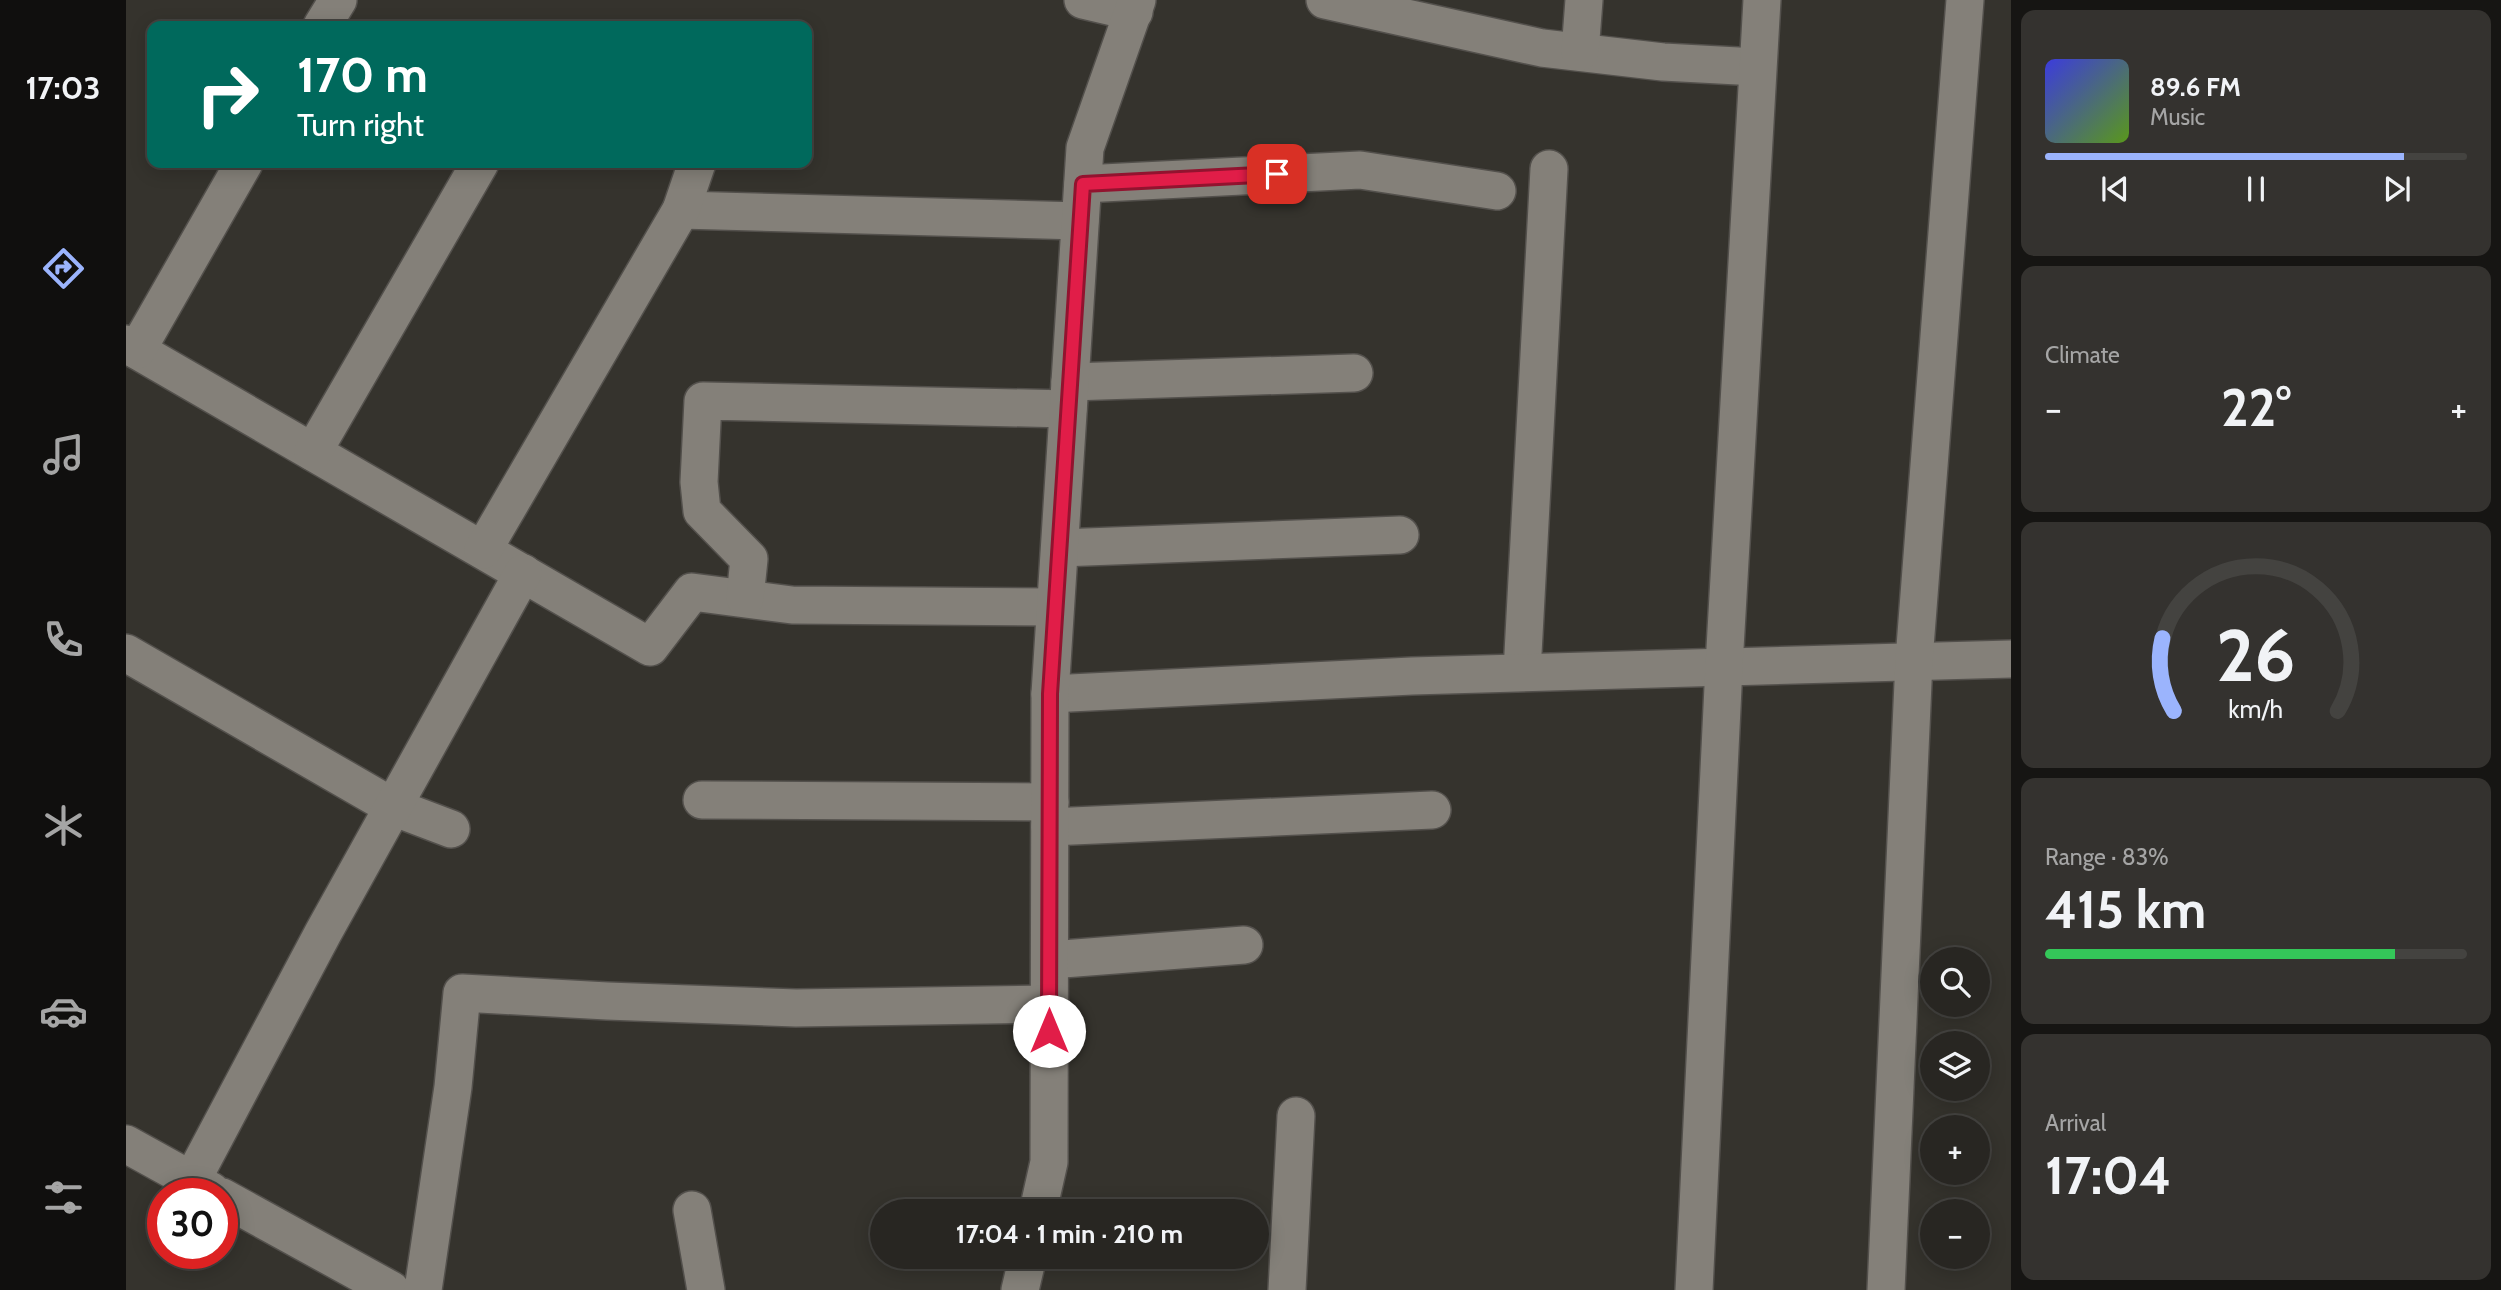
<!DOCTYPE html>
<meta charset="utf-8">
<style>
:root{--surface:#282622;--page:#34322f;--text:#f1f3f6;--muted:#a5a5a5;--line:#444340;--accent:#9bb4fd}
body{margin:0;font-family:Cabin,sans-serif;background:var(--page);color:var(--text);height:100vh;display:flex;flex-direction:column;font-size:26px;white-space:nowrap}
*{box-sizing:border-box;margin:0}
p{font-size:23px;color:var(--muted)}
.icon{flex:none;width:38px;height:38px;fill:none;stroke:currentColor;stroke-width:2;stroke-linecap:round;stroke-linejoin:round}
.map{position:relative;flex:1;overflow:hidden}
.side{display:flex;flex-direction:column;gap:10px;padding:10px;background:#161513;width:490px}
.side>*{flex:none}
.banner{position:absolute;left:21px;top:21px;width:665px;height:147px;border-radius:14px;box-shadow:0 4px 18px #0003,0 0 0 2px var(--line);background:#00695c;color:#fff;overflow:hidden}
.controls{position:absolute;left:1794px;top:947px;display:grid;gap:14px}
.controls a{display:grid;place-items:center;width:70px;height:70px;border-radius:50%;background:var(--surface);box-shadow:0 4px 18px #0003,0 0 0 2px var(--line);font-size:35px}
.speed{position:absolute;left:21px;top:1178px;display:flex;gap:14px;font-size:35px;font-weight:700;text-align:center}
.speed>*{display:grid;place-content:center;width:91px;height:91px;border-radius:50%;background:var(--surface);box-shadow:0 4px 18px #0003,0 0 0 2px var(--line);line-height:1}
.speed .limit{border:10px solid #d22;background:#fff;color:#111}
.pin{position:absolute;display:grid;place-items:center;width:60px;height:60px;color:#fff;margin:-30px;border-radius:14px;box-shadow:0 4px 10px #0006}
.me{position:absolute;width:77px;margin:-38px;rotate:0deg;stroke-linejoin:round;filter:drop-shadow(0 0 5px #0008)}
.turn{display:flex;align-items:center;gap:24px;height:147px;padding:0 35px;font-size:32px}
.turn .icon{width:91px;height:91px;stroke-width:2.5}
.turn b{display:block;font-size:49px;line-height:60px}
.big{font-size:52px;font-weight:700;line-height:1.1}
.side .widget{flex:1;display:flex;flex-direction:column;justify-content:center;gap:10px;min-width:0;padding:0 24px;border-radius:14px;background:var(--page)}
.side .dial{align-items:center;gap:0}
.dial svg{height:182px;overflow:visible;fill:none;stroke:var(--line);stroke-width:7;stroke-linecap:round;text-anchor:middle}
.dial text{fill:var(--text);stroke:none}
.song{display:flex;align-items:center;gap:21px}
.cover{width:84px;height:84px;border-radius:10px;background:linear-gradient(135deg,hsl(240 70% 55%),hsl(90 70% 35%))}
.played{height:7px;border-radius:4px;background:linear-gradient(90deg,var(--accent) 85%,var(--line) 85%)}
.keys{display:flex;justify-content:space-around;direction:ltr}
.heat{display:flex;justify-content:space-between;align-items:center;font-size:38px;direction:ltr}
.charge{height:10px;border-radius:5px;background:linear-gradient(90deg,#34c759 83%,var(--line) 0)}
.trip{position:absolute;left:744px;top:1199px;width:399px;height:70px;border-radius:35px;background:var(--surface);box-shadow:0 4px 18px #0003,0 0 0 2px var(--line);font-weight:700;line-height:70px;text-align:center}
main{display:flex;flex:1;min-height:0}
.dock{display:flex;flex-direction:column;width:126px;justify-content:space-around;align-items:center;background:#100f0e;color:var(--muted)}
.dock .icon{width:49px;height:49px}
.dock .selected{color:var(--accent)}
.dock b{font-size:32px;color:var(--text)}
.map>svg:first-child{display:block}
</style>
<main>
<nav class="dock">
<b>17:03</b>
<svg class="icon selected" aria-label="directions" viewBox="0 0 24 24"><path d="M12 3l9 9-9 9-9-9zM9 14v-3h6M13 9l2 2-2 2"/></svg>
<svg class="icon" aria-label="music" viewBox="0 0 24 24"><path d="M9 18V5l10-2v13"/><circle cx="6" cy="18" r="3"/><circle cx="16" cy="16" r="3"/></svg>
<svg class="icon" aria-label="phone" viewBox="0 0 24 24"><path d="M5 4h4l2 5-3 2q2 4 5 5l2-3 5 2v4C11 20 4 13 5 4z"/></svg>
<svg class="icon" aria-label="climate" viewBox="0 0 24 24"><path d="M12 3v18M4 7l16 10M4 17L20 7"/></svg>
<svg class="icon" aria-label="car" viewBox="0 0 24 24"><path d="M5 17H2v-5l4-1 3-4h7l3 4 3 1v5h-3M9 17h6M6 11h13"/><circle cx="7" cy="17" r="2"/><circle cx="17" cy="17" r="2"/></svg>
<svg class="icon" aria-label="filters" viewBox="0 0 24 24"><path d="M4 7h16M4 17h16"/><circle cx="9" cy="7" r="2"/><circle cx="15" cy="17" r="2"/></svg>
</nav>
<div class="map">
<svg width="1885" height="1290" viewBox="0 0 1885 1290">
<rect width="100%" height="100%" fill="#35332d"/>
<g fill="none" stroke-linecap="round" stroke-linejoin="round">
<defs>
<g id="street">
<polyline points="957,0 1008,12"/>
<polyline points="1199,0 1416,48 1537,62 1631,67"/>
<polyline points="196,26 212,0"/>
<polyline points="1454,52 1458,0"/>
<polyline points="957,184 1234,170 1371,191"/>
<polyline points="555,210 954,221"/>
<polyline points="0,344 524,647 566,592 666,605 929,607"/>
<polyline points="11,350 118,163"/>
<polyline points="944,382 1228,373"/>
<polyline points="187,452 354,163"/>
<polyline points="934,548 1274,535"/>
<polyline points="357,550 555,210 571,163"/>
<polyline points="619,598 623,559 576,511 573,482 577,401 942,409"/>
<polyline points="0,653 267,807 325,829"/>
<polyline points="1396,672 1423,169"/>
<polyline points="924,694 1286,676 1885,659"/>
<polyline points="576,800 924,802"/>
<polyline points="924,827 1306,810"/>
<polyline points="924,960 1118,945"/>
<polyline points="0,1144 85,1191"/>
<polyline points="66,1180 197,933 397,573"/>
<polyline points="96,1197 265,1290"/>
<polyline points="566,1210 580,1290"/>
<polyline points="912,1211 923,1162 924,694 959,148 1011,0"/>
<polyline points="297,1290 327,1087 336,993 481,1001 670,1008 924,1004"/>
<polyline points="894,1290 902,1256"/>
<polyline points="1161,1290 1170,1116"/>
<polyline points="1568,1290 1598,666 1636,0"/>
<polyline points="1760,1290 1788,660 1839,0"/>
</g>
</defs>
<!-- street casing -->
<use href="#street" stroke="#53504c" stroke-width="40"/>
<!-- street -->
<use href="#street" stroke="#848079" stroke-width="37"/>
</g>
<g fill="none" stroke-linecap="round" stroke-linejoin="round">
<defs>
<polyline id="route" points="923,1031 924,694 957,184 1151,174"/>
</defs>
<!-- route casing -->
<use href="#route" stroke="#92132f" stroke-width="18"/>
<!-- route -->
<use href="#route" stroke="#e11d48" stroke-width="12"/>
</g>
</svg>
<div class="controls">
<a><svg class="icon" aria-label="search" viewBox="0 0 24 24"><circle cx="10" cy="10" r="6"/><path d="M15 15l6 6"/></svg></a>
<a><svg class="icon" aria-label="layers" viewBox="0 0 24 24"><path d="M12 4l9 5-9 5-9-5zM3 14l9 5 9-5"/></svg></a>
<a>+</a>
<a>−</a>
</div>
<div class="speed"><div class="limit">30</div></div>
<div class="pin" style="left:1151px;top:174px;background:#d93025"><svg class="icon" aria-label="arrive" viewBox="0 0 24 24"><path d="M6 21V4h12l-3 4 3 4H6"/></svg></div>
<svg class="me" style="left:923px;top:1031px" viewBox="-20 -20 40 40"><circle r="19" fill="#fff"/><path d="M0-13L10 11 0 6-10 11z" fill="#e11d48"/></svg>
<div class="trip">17:04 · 1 min · 210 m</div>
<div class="banner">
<div class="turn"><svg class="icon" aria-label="right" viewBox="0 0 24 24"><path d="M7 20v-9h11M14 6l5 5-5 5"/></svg><div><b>170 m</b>Turn right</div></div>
</div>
</div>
<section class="side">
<div class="widget">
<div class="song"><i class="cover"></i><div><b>89.6 FM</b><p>Music</p></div></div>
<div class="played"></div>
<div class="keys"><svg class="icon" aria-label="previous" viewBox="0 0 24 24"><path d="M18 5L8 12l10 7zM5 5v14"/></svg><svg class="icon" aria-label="pause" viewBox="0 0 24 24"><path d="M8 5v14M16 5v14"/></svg><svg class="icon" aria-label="next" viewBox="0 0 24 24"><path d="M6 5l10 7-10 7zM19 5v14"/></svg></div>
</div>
<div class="widget"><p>Climate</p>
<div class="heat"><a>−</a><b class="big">22°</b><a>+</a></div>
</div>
<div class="widget dial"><svg viewBox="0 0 100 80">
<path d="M14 69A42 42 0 1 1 86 69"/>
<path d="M14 69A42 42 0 0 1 9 37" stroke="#9bb4fd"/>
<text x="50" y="56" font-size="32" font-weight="700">26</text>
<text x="50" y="72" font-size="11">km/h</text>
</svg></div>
<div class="widget"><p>Range · 83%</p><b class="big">415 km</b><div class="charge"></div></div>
<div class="widget"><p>Arrival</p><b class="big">17:04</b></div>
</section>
</main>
